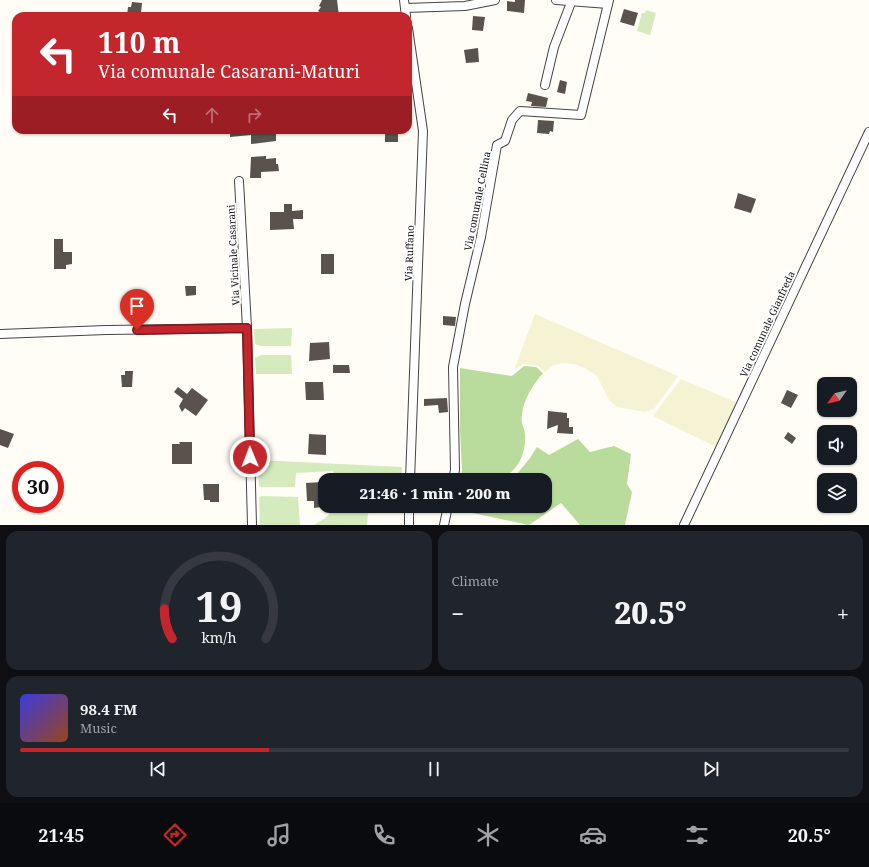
<!DOCTYPE html>
<meta charset="utf-8">
<style>
:root{--surface:#171b24;--page:#20242c;--text:#f1f3f6;--muted:#9ea1a6;--line:#363941;--accent:#c4262e}
body{margin:0;font-family:"Noto Serif",serif;background:var(--page);color:var(--text);height:100vh;display:flex;flex-direction:column;font-size:15px;white-space:nowrap}
*{box-sizing:border-box;margin:0}
p{font-size:13px;color:var(--muted)}
.icon{flex:none;width:22px;height:22px;fill:none;stroke:currentColor;stroke-width:2;stroke-linecap:round;stroke-linejoin:round}
.map{position:relative;height:525px;overflow:hidden}
.panel{display:flex;flex-direction:column;gap:6px;padding:6px;background:#0d0f14;flex:1}
.panel>*{flex:none}
.top-card{position:absolute;left:12px;top:12px;width:400px;height:122px;border-radius:12px;box-shadow:0 1px 3px #0004;background:#c4262e;color:#fff;overflow:hidden}
.needle{width:26px;rotate:236deg}
.controls{position:absolute;left:817px;top:377px;display:grid;gap:8px}
.controls a{display:grid;place-items:center;width:40px;height:40px;border-radius:8px;background:var(--surface);box-shadow:0 1px 3px #0004;font-size:20px}
.speed{position:absolute;left:12px;top:461px;display:flex;gap:8px;font-size:20px;font-weight:700;text-align:center}
.speed>*{display:grid;place-content:center;width:52px;height:52px;border-radius:50%;background:var(--surface);box-shadow:0 1px 3px #0004;line-height:1}
.speed .limit{border:6px solid #d22;background:#fff;color:#111}
.pin{position:absolute;display:grid;place-items:center;width:34px;height:34px;color:#fff;margin:-41px -17px;border-radius:50% 50% 50% 0;rotate:-45deg;box-shadow:0 0 4px #0007}
.pin .icon{rotate:45deg}
.me{position:absolute;width:44px;margin:-22px;rotate:359deg;stroke-linejoin:round;filter:drop-shadow(0 0 3px #0008)}
.turn{display:flex;align-items:center;gap:14px;height:84px;padding:0 20px;font-size:18px}
.turn .icon{width:52px;height:52px;stroke-width:2.5}
.turn b{display:block;font-size:28px;line-height:34px}
.lanes{display:flex;align-items:center;height:38px;padding:0 20px;background:#0003;justify-content:center;gap:20px;direction:ltr}
.lanes .off{opacity:.35}
.big{font-size:30px;font-weight:800;line-height:1.1}
.panel .card{flex:1;display:flex;flex-direction:column;justify-content:center;gap:6px;min-width:0;padding:0 14px;border-radius:12px;background:var(--page)}
.panel .dial{align-items:center;gap:0}
.dial svg{height:104px;overflow:visible;fill:none;stroke:var(--line);stroke-width:7;stroke-linecap:round;text-anchor:middle}
.dial text{fill:var(--text);stroke:none}
.song{display:flex;align-items:center;gap:12px}
.cover{width:48px;height:48px;border-radius:6px;background:linear-gradient(135deg,hsl(240 70% 55%),hsl(20 70% 35%))}
.played{height:4px;border-radius:2px;background:linear-gradient(90deg,var(--accent) 30%,var(--line) 30%)}
.keys{display:flex;justify-content:space-around;direction:ltr}
.heat{display:flex;justify-content:space-between;align-items:center;font-size:22px;direction:ltr}
.panel .tiles{flex:1;display:grid;gap:6px;grid-template-columns:1fr 1fr}
.card:last-child{grid-column:span 2}
.trip{position:absolute;left:318px;top:473px;width:234px;height:40px;border-radius:12px;background:var(--surface);box-shadow:0 1px 3px #0004;font-weight:800;line-height:40px;text-align:center}
.tabs{display:flex;height:64px;justify-content:space-around;align-items:center;background:#090b0e;color:var(--muted)}
.tabs .icon{width:28px;height:28px}
.tabs .selected{color:var(--accent)}
.tabs b{font-size:18px;color:var(--text)}
.map>svg:first-child{display:block}
</style>
<div class="map">
<svg width="869" height="525" viewBox="0 0 869 525">
<rect width="100%" height="100%" fill="#fffdf5"/>
<!-- farmland -->
<g fill="#f6f3d4">
<polygon points="535,314 678,376 654,409 645,412 617,407 609,400 597,376 585,368 574,364 562,363 552,366 545,372 538,366 523,364 514,370"/>
<polygon points="681,379 738,403 716,447 653,416"/>
</g>
<!-- green -->
<g fill="#d5ebbd">
<polygon points="646,10 656,13 650,35 637,31 642,13 645,13"/>
<polygon points="292,328 291,346 261,346 255,344 254,329"/>
<polygon points="261,355 291,355 292,374 256,374 255,358"/>
<polygon points="258,460 402,467 401,480 334,480 333,471 296,473 295,487 261,487 259,486"/>
<polygon points="262,496 298,497 300,525 260,525 259,497"/>
<path d="M334,506H400V513H368L367,525H314C322,520 332,515 334,506Z"/>
</g>
<!-- forest -->
<g fill="#b9dc9c">
<path d="M524,366L536,367L543,373C533,385 524,398 522,414C520,424 525,427 525,435C526,454 518,472 499,479C492,482 473,480 465,480L461,477L462,470L460,430V368L512,376Z"/>
<polygon points="578,439 590,452 614,446 631,454 627,484 632,492 625,525 580,525 561,503 529,525 468,512 469,506 545,506 545,480 512,480 530,458 537,447 549,455"/>
</g>
<!-- building -->
<g fill="#5a524d">
<polygon points="322,0 337,0 339,16 327,16 318,11 321,7 319,6"/>
<polygon points="515,0 525,0 524,13 507,11 507,1 515,2"/>
<polygon points="132,2 142,3 141,13 139,13 138,15 134,14 134,16 127,16 128,7 131,7"/>
<polygon points="624,9 638,13 634,26 620,22"/>
<polygon points="473,16 485,17 483,31 472,30"/>
<polygon points="478,48 479,62 466,63 464,50"/>
<polygon points="560,80 567,82 565,94 557,92"/>
<polygon points="528,93 548,98 546,107 531,106 532,102 526,101"/>
<polygon points="538,120 554,121 553,132 550,131 549,134 537,133"/>
<polygon points="230,130 276,130 276,141 251,144 251,135 230,137"/>
<rect x="385" y="132" width="13" height="10"/>
<polygon points="266,156 266,159 276,158 276,164 278,164 279,171 261,172 261,178 250,178 251,157"/>
<polygon points="738,193 756,199 751,213 734,208"/>
<polygon points="284,204 292,204 292,211 303,210 303,219 293,219 294,229 270,230 270,212 284,212"/>
<polygon points="54,239 63,239 63,252 72,252 72,264 66,265 66,269 54,269"/>
<rect x="321" y="254" width="13" height="20"/>
<polygon points="185,286 196,286 196,295 186,296"/>
<polygon points="145,299 146,313 130,314 130,303 135,303 135,300"/>
<polygon points="443,316 456,317 455,326 443,325"/>
<polygon points="329,342 330,359 309,361 310,343"/>
<polygon points="333,365 349,365 350,373 333,373"/>
<polygon points="125,371 133,371 132,387 122,387 121,375 125,375"/>
<polygon points="305,382 323,382 324,400 306,400"/>
<polygon points="178,387 187,394 192,388 208,400 196,416 185,408 182,412 179,406 183,399 174,392"/>
<polygon points="787,390 798,395 791,408 781,403"/>
<polygon points="447,398 448,412 439,413 438,405 424,406 424,399"/>
<polygon points="548,411 567,413 567,418 569,418 569,427 573,427 573,434 557,433 558,425 547,429"/>
<polygon points="0,429 14,434 8,448 0,445"/>
<polygon points="788,432 796,438 792,444 784,438"/>
<polygon points="309,434 326,435 326,455 308,454"/>
<polygon points="179,442 192,442 192,464 172,464 172,444 180,444"/>
<polygon points="323,482 322,507 314,508 314,501 307,501 306,483"/>
<polygon points="203,484 219,484 219,502 210,502 210,500 204,500"/>
</g>
<g fill="none" stroke-linecap="round" stroke-linejoin="round">
<defs>
<g id="minor">
<polyline points="404,0 406,16"/>
<polyline points="556,0 608,4"/>
<polyline points="405,8 465,6 495,0"/>
<polyline points="408,28 423,131 410,480"/>
<polyline points="545,85 554,47 572,0"/>
<polyline points="239,181 247,328"/>
<polyline points="0,334 106,330 247,328 252,525"/>
<polyline points="453,480 455,470 453,367 465,304 481,237 497,145 505,141 512,120 520,111 581,115 609,0"/>
<polyline points="409,525 409,506"/>
<polyline points="444,525 448,506"/>
<polyline points="684,525 869,132"/>
</g>
</defs>
<!-- minor casing -->
<use href="#minor" stroke="#444" stroke-width="10"/>
<!-- minor -->
<use href="#minor" stroke="#fff" stroke-width="8"/>
</g>
<g fill="none" stroke-linecap="round" stroke-linejoin="round">
<defs>
<polyline id="route" points="137,330 247,328 250,457"/>
</defs>
<!-- route casing -->
<use href="#route" stroke="#7f191e" stroke-width="10"/>
<!-- route -->
<use href="#route" stroke="#c4262e" stroke-width="7"/>
</g>
<g text-anchor="middle" dominant-baseline="central" stroke-width="4" stroke-linejoin="round" paint-order="stroke">
<!-- street labels -->
<g font-size="10" fill="#111" stroke="#fff">
<text transform="translate(477 201) rotate(-79)">Via comunale Cellina</text>
<text transform="translate(409 253) rotate(-88)">Via Ruffano</text>
<text transform="translate(233 255) rotate(-93)">Via Vicinale Casarani</text>
<text transform="translate(767 324) rotate(-65)">Via comunale Gianfreda</text>
</g>
</g>
</svg>
<div class="controls">
<a><svg class="needle" viewBox="-14 -14 28 28"><path d="M0-13l5 13h-10z" fill="#e53935"/><path d="M0 13l5-13h-10z" fill="#9ea1a6"/></svg></a>
<a><svg class="icon" aria-label="sound" viewBox="0 0 24 24"><path d="M4 9h4l5-4v14l-5-4H4zM17 9q2 3 0 6"/></svg></a>
<a><svg class="icon" aria-label="layers" viewBox="0 0 24 24"><path d="M12 4l9 5-9 5-9-5zM3 14l9 5 9-5"/></svg></a>
</div>
<div class="speed"><div class="limit">30</div></div>
<div class="pin" style="left:137px;top:330px;background:#d93025"><svg class="icon" aria-label="arrive" viewBox="0 0 24 24"><path d="M6 21V4h12l-3 4 3 4H6"/></svg></div>
<svg class="me" style="left:250px;top:457px" viewBox="-20 -20 40 40"><circle r="17" fill="#c4262e" stroke="#fff" stroke-width="3"/><path d="M0-11L8 9 0 5-8 9z" fill="#fff"/></svg>
<div class="trip">21:46 · 1 min · 200 m</div>
<div class="top-card">
<div class="turn"><svg class="icon" aria-label="left" viewBox="0 0 24 24"><path d="M17 20v-9H6M10 6l-5 5 5 5"/></svg><div><b>110 m</b>Via comunale Casarani-Maturi</div></div>
<div class="lanes"><svg class="icon" aria-label="left" viewBox="0 0 24 24"><path d="M17 20v-9H6M10 6l-5 5 5 5"/></svg><svg class="icon off" aria-label="ahead" viewBox="0 0 24 24"><path d="M12 20V5M6 11l6-6 6 6"/></svg><svg class="icon off" aria-label="right" viewBox="0 0 24 24"><path d="M7 20v-9h11M14 6l5 5-5 5"/></svg></div>
</div>
</div>
<section class="panel">
<div class="tiles">
<div class="card dial"><svg viewBox="0 0 100 80">
<path d="M14 69A42 42 0 1 1 86 69"/>
<path d="M14 69A42 42 0 0 1 8 46" stroke="#c4262e"/>
<text x="50" y="56" font-size="32" font-weight="700">19</text>
<text x="50" y="72" font-size="11">km/h</text>
</svg></div>
<div class="card"><p>Climate</p>
<div class="heat"><a>−</a><b class="big">20.5°</b><a>+</a></div>
</div>
<div class="card">
<div class="song"><i class="cover"></i><div><b>98.4 FM</b><p>Music</p></div></div>
<div class="played"></div>
<div class="keys"><svg class="icon" aria-label="previous" viewBox="0 0 24 24"><path d="M18 5L8 12l10 7zM5 5v14"/></svg><svg class="icon" aria-label="pause" viewBox="0 0 24 24"><path d="M8 5v14M16 5v14"/></svg><svg class="icon" aria-label="next" viewBox="0 0 24 24"><path d="M6 5l10 7-10 7zM19 5v14"/></svg></div>
</div>
</div>
</section>
<nav class="tabs">
<b>21:45</b>
<svg class="icon selected" aria-label="directions" viewBox="0 0 24 24"><path d="M12 3l9 9-9 9-9-9zM9 14v-3h6M13 9l2 2-2 2"/></svg>
<svg class="icon" aria-label="music" viewBox="0 0 24 24"><path d="M9 18V5l10-2v13"/><circle cx="6" cy="18" r="3"/><circle cx="16" cy="16" r="3"/></svg>
<svg class="icon" aria-label="phone" viewBox="0 0 24 24"><path d="M5 4h4l2 5-3 2q2 4 5 5l2-3 5 2v4C11 20 4 13 5 4z"/></svg>
<svg class="icon" aria-label="climate" viewBox="0 0 24 24"><path d="M12 3v18M4 7l16 10M4 17L20 7"/></svg>
<svg class="icon" aria-label="car" viewBox="0 0 24 24"><path d="M5 17H2v-5l4-1 3-4h7l3 4 3 1v5h-3M9 17h6M6 11h13"/><circle cx="7" cy="17" r="2"/><circle cx="17" cy="17" r="2"/></svg>
<svg class="icon" aria-label="filters" viewBox="0 0 24 24"><path d="M4 7h16M4 17h16"/><circle cx="9" cy="7" r="2"/><circle cx="15" cy="17" r="2"/></svg>
<b>20.5°</b>
</nav>
